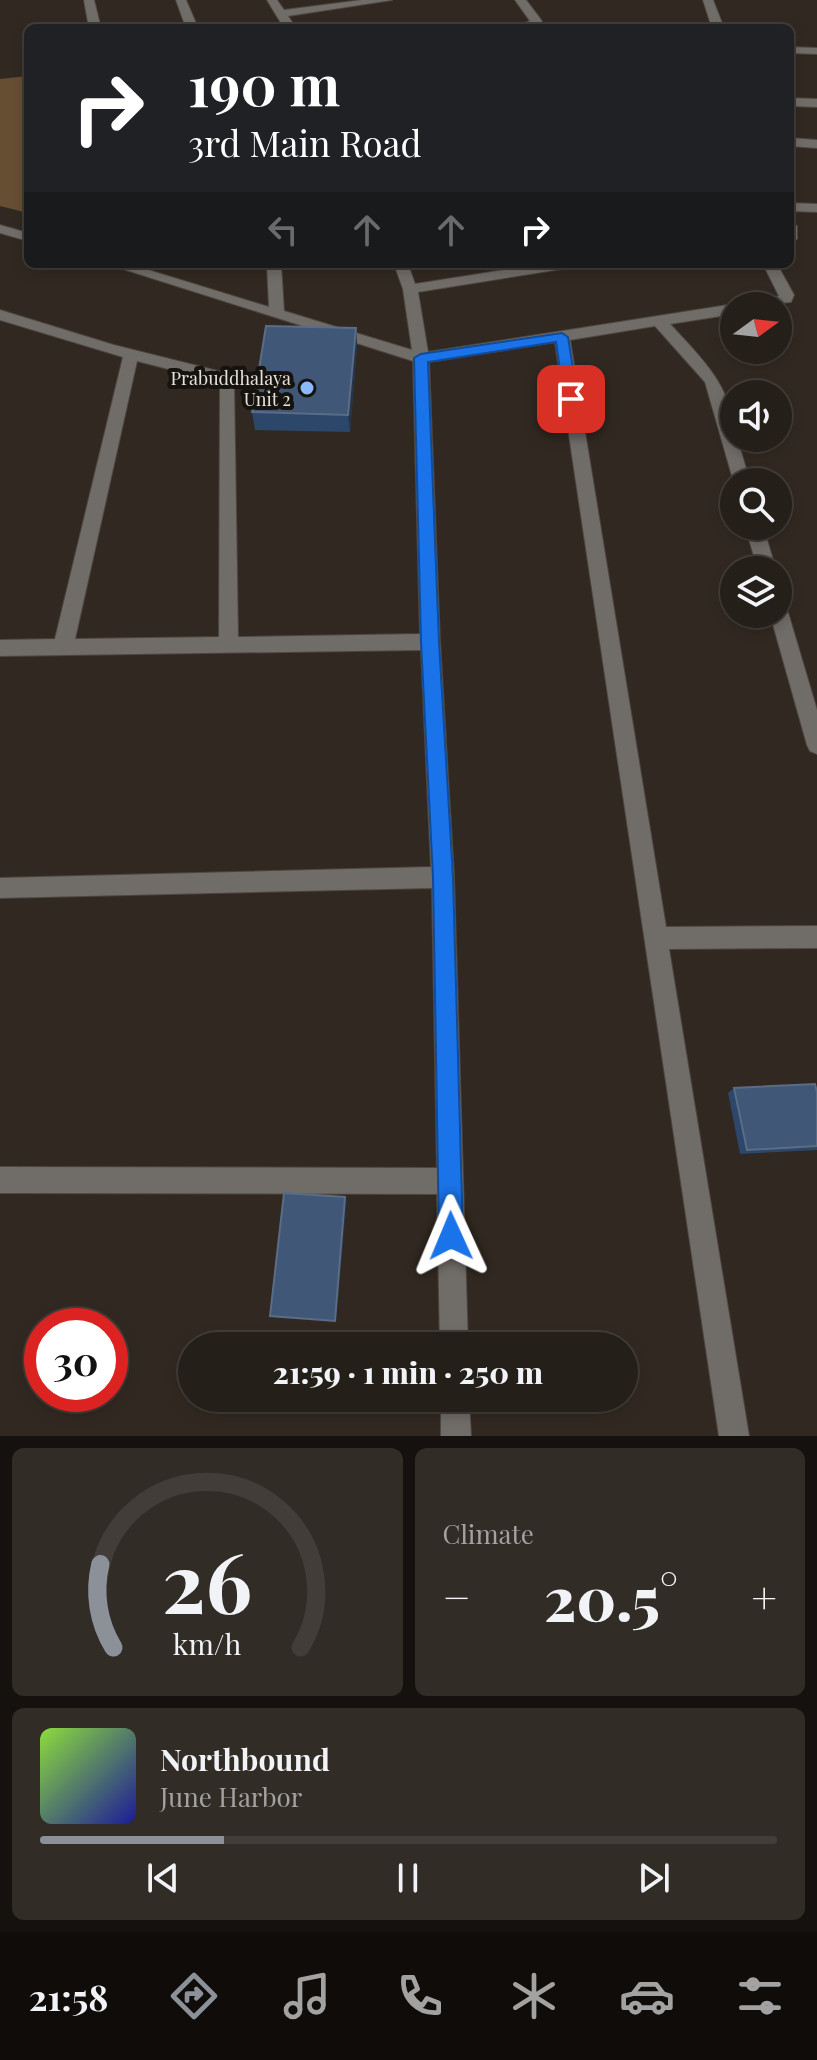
<!DOCTYPE html>
<meta charset="utf-8">
<style>
:root{--surface:#251f19;--page:#312c26;--text:#f1f3f6;--muted:#a3a2a2;--line:#423d38;--accent:#8c9099}
body{margin:0;font-family:"Playfair Display",serif;background:var(--page);color:var(--text);height:100vh;display:flex;flex-direction:column;font-size:30px;white-space:nowrap}
*{box-sizing:border-box;margin:0}
p{font-size:26px;color:var(--muted)}
.icon{flex:none;width:44px;height:44px;fill:none;stroke:currentColor;stroke-width:2;stroke-linecap:round;stroke-linejoin:round}
.map{position:relative;height:1436px;overflow:hidden}
.sheet{display:flex;flex-direction:column;gap:12px;padding:12px;background:#14110e;flex:1}
.sheet>*{flex:none}
.guide{position:absolute;left:24px;top:24px;width:770px;height:244px;border-radius:12px;box-shadow:0 4px 12px #0003,0 0 0 2px var(--line);background:#202124;color:#fff;overflow:hidden}
.needle{width:52px;rotate:75deg}
.tools{position:absolute;left:720px;top:292px;display:grid;gap:16px}
.tools a{display:grid;place-items:center;width:72px;height:72px;border-radius:50%;background:var(--surface);box-shadow:0 4px 12px #0003,0 0 0 2px var(--line);font-size:40px}
.speed{position:absolute;left:24px;top:1308px;display:flex;gap:16px;font-size:40px;font-weight:700;text-align:center}
.speed>*{display:grid;place-content:center;width:104px;height:104px;border-radius:50%;background:var(--surface);box-shadow:0 4px 12px #0003,0 0 0 2px var(--line);line-height:1}
.speed .limit{border:12px solid #d22;background:#fff;color:#111}
.pin{position:absolute;display:grid;place-items:center;width:68px;height:68px;color:#fff;margin:-34px;border-radius:16px;box-shadow:0 4px 12px #0006}
.me{position:absolute;width:88px;margin:-44px;rotate:359deg;stroke-linejoin:round;filter:drop-shadow(0 0 6px #0008)}
.turn{display:flex;align-items:center;gap:28px;height:168px;padding:0 32px;font-size:36px}
.turn .icon{width:104px;height:104px;stroke-width:2.5}
.turn b{display:block;font-size:56px;line-height:68px}
.lanes{display:flex;align-items:center;height:76px;padding:0 32px;background:#0003;justify-content:center;gap:40px;direction:ltr}
.lanes .off{opacity:.35}
.big{font-size:60px;font-weight:800;line-height:1.1}
.sheet .widget{flex:1;display:flex;flex-direction:column;justify-content:center;gap:12px;min-width:0;padding:0 28px;border-radius:12px;background:var(--page)}
.sheet .dial{align-items:center;gap:0}
.dial svg{height:208px;overflow:visible;fill:none;stroke:var(--line);stroke-width:7;stroke-linecap:round;text-anchor:middle}
.dial text{fill:var(--text);stroke:none}
.song{display:flex;align-items:center;gap:24px}
.cover{width:96px;height:96px;border-radius:12px;background:linear-gradient(135deg,hsl(90 70% 55%),hsl(240 70% 35%))}
.played{height:8px;border-radius:4px;background:linear-gradient(90deg,var(--accent) 25%,var(--line) 25%)}
.keys{display:flex;justify-content:space-around;direction:ltr}
.heat{display:flex;justify-content:space-between;align-items:center;font-size:44px;direction:ltr}
.sheet .tiles{flex:1;display:grid;gap:12px;grid-template-columns:1fr 1fr}
.widget:last-child{grid-column:span 2}
.trip{position:absolute;left:178px;top:1332px;width:460px;height:80px;border-radius:40px;background:var(--surface);box-shadow:0 4px 12px #0003,0 0 0 2px var(--line);font-weight:800;line-height:80px;text-align:center}
.dock{display:flex;height:128px;justify-content:space-around;align-items:center;background:#0f0c0a;color:var(--muted)}
.dock .icon{width:56px;height:56px}
.dock .selected{color:var(--accent)}
.dock b{font-size:36px;color:var(--text)}
.map>svg:first-child{display:block}
</style>
<div class="map">
<svg width="817" height="1436" viewBox="0 0 817 1436">
<rect width="100%" height="100%" fill="#312921"/>
<!-- green -->
<polygon fill="#664e33" points="28,76 28,213 0,206 0,79"/>
<g fill="none" stroke-linecap="round" stroke-linejoin="round">
<defs>
<g id="minor">
<polygon points="84,0 94,0 101,28 89,28"/>
<polygon points="176,0 186,0 198,28 186,28"/>
<polygon points="267,0 277,0 284,10 362,0 392,0 288,16 296,28 284,28"/>
<polygon points="515,0 526,0 542,21 536,28 511,28 530,21"/>
<polygon points="703,0 713,0 724,28 712,28"/>
<polygon points="790,47 817,48 817,54 790,53"/>
<polygon points="790,98 817,99 817,107 790,106"/>
<polygon points="790,138 817,140 817,148 790,146"/>
<polygon points="790,203 817,204 817,212 790,211"/>
<polygon points="790,222 797,226 797,239 790,243"/>
<polygon points="0,225 28,233 28,241 0,233"/>
<path d="M107,264H129L269,307L267,264H281L284,311L412,350L403,289L394,264H408L415,284L541,264H575L568,268L418,292L428,352L734,304L739,306H734V314L670,324C701,358 734,387 734,438H737L750,482L734,483L705,382L655,326L570,340L666,927L817,926V948L669,949L749,1436H719L555,342L429,362L440,642L454,877L468,1346H440L437,1194L0,1193V1167L437,1168L432,888L0,898V878L431,867L421,650L0,656V640L55,639L123,357L0,320V310L114,345L222,372L234,381L238,637L420,634L413,361ZM137,361L211,380L220,387L219,637L75,639Z"/>
<polygon points="763,264 777,264 794,295 791,302 748,306 750,303 779,296"/>
<polygon points="745,526 763,526 776,570 758,570"/>
<polygon points="778,602 787,609 817,710 817,754 810,751 807,745 770,614 778,614"/>
<polygon points="441,1398 469,1398 471,1436 441,1436"/>
</g>
</defs>
<!-- minor casing -->
<use href="#minor" stroke="#4e463f" stroke-width="2"/>
<!-- minor -->
<use href="#minor" fill="#706c68" fill-rule="evenodd"/>
</g>
<!-- wall -->
<g fill="#2d476a">
<polygon points="356,328 357,346 350,432 255,430 252,412"/>
<polygon points="734,1088 817,1092 817,1150 740,1154 728,1093"/>
</g>
<!-- shaded-wall -->
<g fill="#263448">
<polygon points="356,328 357,346 350,432 348,415"/>
<polygon points="345,1197 347,1200 336,1321 335,1321"/>
</g>
<!-- building -->
<g fill="#415777" stroke="#5a6c86" stroke-width="2">
<polygon points="266,326 356,328 348,415 252,412"/>
<polygon points="815,1084 817,1092 817,1146 747,1150 734,1088"/>
<polygon points="284,1193 345,1197 335,1321 270,1316"/>
</g>
<!-- route -->
<polygon fill="#1a73e8" stroke="#114b97" stroke-width="2" points="562,333 568,337 578,399 571,404 564,399 556,342 428,362 439,642 453,877 463,1236 460,1245 451,1248 442,1245 439,1236 433,877 421,642 414,358 421,354"/>
<!-- markers -->
<circle fill="#8abafc" stroke="#16130f" stroke-width="3" cx="307" cy="388" r="8"/>
<g text-anchor="middle" dominant-baseline="central" stroke-width="8" stroke-linejoin="round" paint-order="stroke">
<!-- far-poi labels -->
<g font-size="18" fill="#e5e0db" stroke="#16130f" text-anchor="end">
<text x="291" y="378">Prabuddhalaya<tspan x="291" dy="21">Unit 2</tspan></text>
</g>
</g>
</svg>
<div class="tools">
<a><svg class="needle" viewBox="-14 -14 28 28"><path d="M0-13l5 13h-10z" fill="#e53935"/><path d="M0 13l5-13h-10z" fill="#a3a2a2"/></svg></a>
<a><svg class="icon" aria-label="sound" viewBox="0 0 24 24"><path d="M4 9h4l5-4v14l-5-4H4zM17 9q2 3 0 6"/></svg></a>
<a><svg class="icon" aria-label="search" viewBox="0 0 24 24"><circle cx="10" cy="10" r="6"/><path d="M15 15l6 6"/></svg></a>
<a><svg class="icon" aria-label="layers" viewBox="0 0 24 24"><path d="M12 4l9 5-9 5-9-5zM3 14l9 5 9-5"/></svg></a>
</div>
<div class="speed"><div class="limit">30</div></div>
<div class="pin" style="left:571px;top:399px;background:#d93025"><svg class="icon" aria-label="arrive" viewBox="0 0 24 24"><path d="M6 21V4h12l-3 4 3 4H6"/></svg></div>
<svg class="me" style="left:451px;top:1236px" viewBox="-20 -20 40 40"><path d="M0-17L14 15 0 8-14 15z" fill="#1a73e8" stroke="#fff" stroke-width="4"/></svg>
<div class="trip">21:59 · 1 min · 250 m</div>
<div class="guide">
<div class="turn"><svg class="icon" aria-label="right" viewBox="0 0 24 24"><path d="M7 20v-9h11M14 6l5 5-5 5"/></svg><div><b>190 m</b>3rd Main Road</div></div>
<div class="lanes"><svg class="icon off" aria-label="left" viewBox="0 0 24 24"><path d="M17 20v-9H6M10 6l-5 5 5 5"/></svg><svg class="icon off" aria-label="ahead" viewBox="0 0 24 24"><path d="M12 20V5M6 11l6-6 6 6"/></svg><svg class="icon off" aria-label="ahead" viewBox="0 0 24 24"><path d="M12 20V5M6 11l6-6 6 6"/></svg><svg class="icon" aria-label="right" viewBox="0 0 24 24"><path d="M7 20v-9h11M14 6l5 5-5 5"/></svg></div>
</div>
</div>
<section class="sheet">
<div class="tiles">
<div class="widget dial"><svg viewBox="0 0 100 80">
<path d="M14 69A42 42 0 1 1 86 69"/>
<path d="M14 69A42 42 0 0 1 9 37" stroke="#8c9099"/>
<text x="50" y="56" font-size="32" font-weight="700">26</text>
<text x="50" y="72" font-size="11">km/h</text>
</svg></div>
<div class="widget"><p>Climate</p>
<div class="heat"><a>−</a><b class="big">20.5°</b><a>+</a></div>
</div>
<div class="widget">
<div class="song"><i class="cover"></i><div><b>Northbound</b><p>June Harbor</p></div></div>
<div class="played"></div>
<div class="keys"><svg class="icon" aria-label="previous" viewBox="0 0 24 24"><path d="M18 5L8 12l10 7zM5 5v14"/></svg><svg class="icon" aria-label="pause" viewBox="0 0 24 24"><path d="M8 5v14M16 5v14"/></svg><svg class="icon" aria-label="next" viewBox="0 0 24 24"><path d="M6 5l10 7-10 7zM19 5v14"/></svg></div>
</div>
</div>
</section>
<nav class="dock">
<b>21:58</b>
<svg class="icon selected" aria-label="directions" viewBox="0 0 24 24"><path d="M12 3l9 9-9 9-9-9zM9 14v-3h6M13 9l2 2-2 2"/></svg>
<svg class="icon" aria-label="music" viewBox="0 0 24 24"><path d="M9 18V5l10-2v13"/><circle cx="6" cy="18" r="3"/><circle cx="16" cy="16" r="3"/></svg>
<svg class="icon" aria-label="phone" viewBox="0 0 24 24"><path d="M5 4h4l2 5-3 2q2 4 5 5l2-3 5 2v4C11 20 4 13 5 4z"/></svg>
<svg class="icon" aria-label="climate" viewBox="0 0 24 24"><path d="M12 3v18M4 7l16 10M4 17L20 7"/></svg>
<svg class="icon" aria-label="car" viewBox="0 0 24 24"><path d="M5 17H2v-5l4-1 3-4h7l3 4 3 1v5h-3M9 17h6M6 11h13"/><circle cx="7" cy="17" r="2"/><circle cx="17" cy="17" r="2"/></svg>
<svg class="icon" aria-label="filters" viewBox="0 0 24 24"><path d="M4 7h16M4 17h16"/><circle cx="9" cy="7" r="2"/><circle cx="15" cy="17" r="2"/></svg>
</nav>
